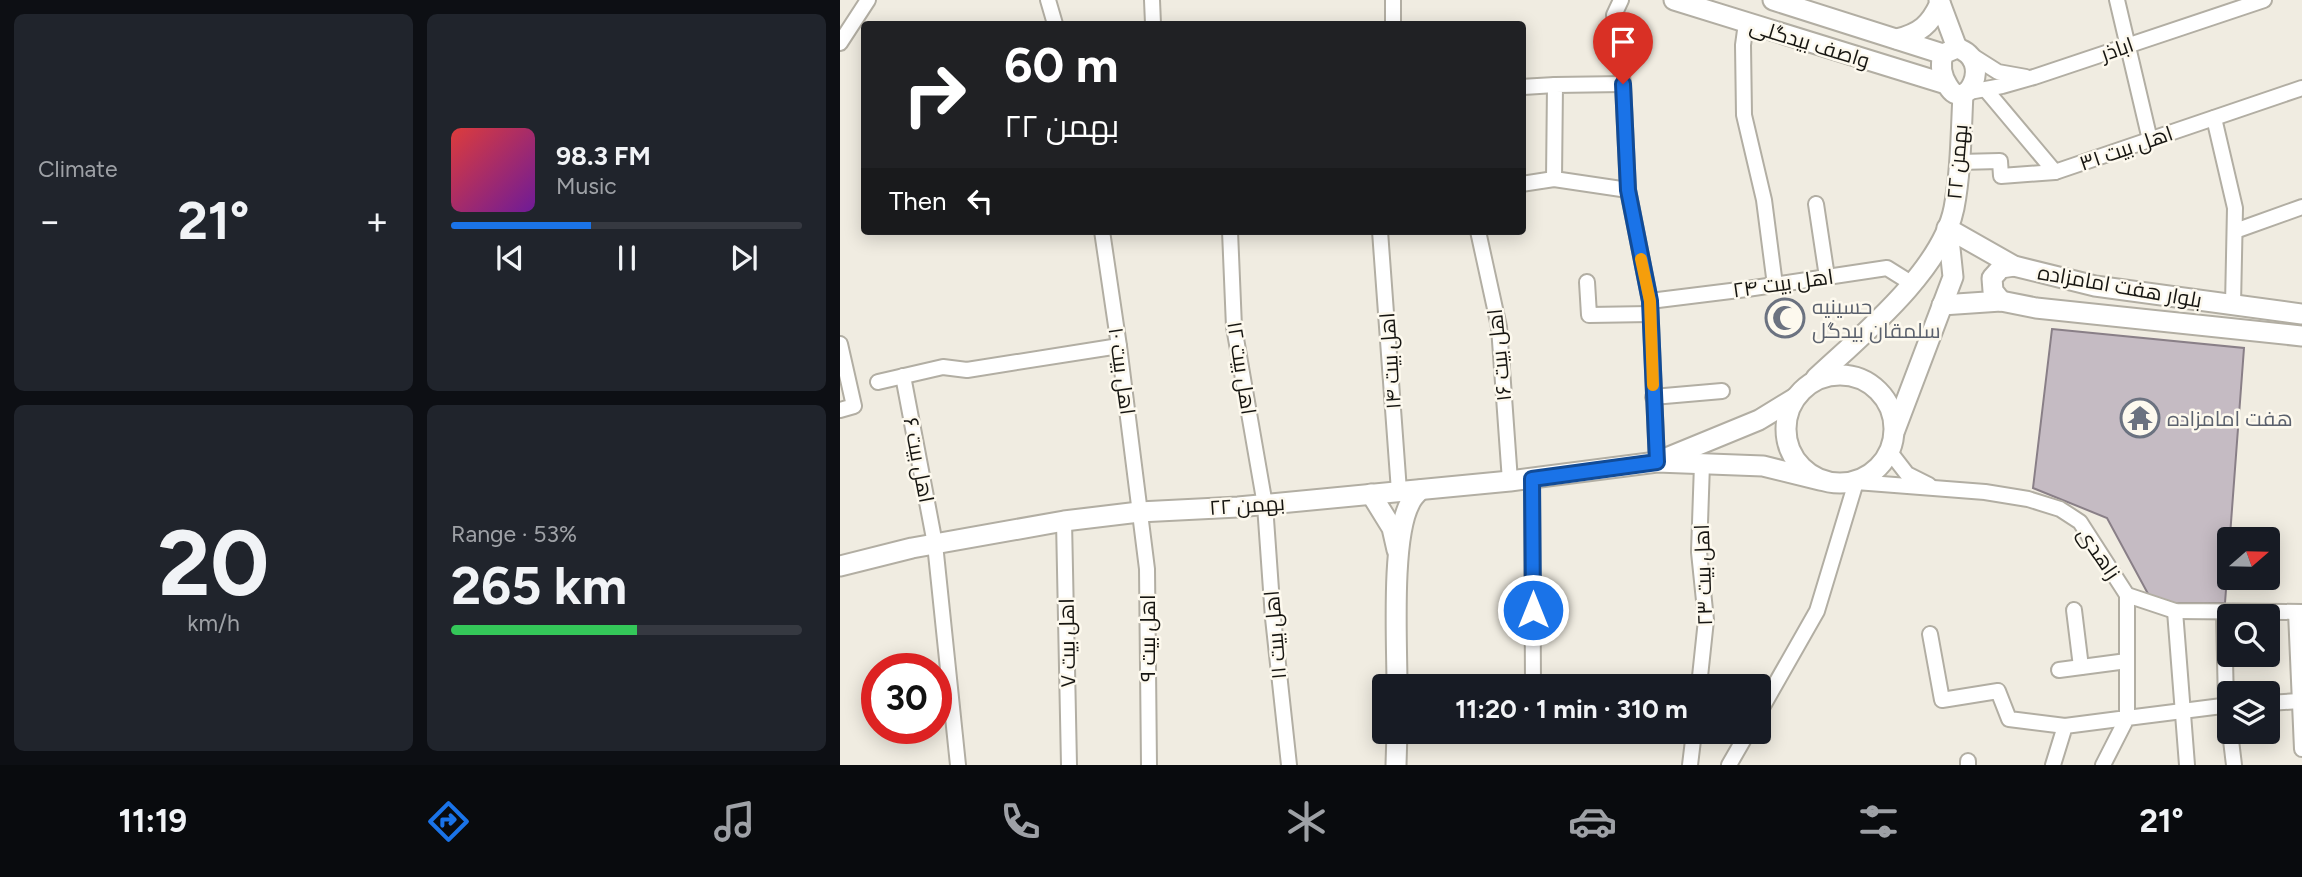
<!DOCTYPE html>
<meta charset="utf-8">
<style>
:root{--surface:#171b24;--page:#20242c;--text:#f1f3f6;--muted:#9ea1a6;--line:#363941;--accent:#1a73e8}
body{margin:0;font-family:Figtree,Cairo,sans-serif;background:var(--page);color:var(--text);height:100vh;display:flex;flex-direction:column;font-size:26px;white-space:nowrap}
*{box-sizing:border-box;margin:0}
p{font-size:23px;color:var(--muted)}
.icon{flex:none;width:38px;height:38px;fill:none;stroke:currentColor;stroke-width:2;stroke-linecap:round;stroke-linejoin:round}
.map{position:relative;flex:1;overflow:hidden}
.drawer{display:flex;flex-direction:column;gap:14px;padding:14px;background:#0d0f14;width:840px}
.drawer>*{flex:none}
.hud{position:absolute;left:21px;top:21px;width:665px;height:214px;border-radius:7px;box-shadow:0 4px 18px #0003;background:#202124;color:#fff;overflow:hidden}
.needle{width:46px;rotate:70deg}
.controls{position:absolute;left:1377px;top:527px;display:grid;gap:14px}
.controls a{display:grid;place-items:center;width:63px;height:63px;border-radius:7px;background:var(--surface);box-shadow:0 4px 18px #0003;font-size:35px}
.speed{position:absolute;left:21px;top:653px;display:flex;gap:14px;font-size:35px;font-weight:700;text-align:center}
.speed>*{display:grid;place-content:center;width:91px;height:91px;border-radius:50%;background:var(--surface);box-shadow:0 4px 18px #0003;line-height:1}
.speed .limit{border:10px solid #d22;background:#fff;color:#111}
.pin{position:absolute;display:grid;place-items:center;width:60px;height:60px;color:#fff;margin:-72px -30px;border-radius:50% 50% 50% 0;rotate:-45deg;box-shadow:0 0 7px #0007}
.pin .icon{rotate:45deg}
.me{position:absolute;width:77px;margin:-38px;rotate:0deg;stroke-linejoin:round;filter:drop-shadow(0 0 5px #0008)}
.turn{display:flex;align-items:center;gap:24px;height:147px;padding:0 28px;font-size:32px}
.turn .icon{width:91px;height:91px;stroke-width:2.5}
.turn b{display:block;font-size:49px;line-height:60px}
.then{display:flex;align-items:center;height:66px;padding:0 28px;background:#0003;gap:14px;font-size:26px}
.big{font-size:52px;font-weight:700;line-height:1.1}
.drawer .tile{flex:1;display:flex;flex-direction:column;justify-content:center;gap:10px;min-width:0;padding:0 24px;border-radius:10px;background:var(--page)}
.drawer .dial{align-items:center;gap:0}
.dial b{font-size:91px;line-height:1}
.song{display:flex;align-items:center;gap:21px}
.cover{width:84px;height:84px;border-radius:10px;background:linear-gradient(135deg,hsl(0 70% 55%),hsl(280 70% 35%))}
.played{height:7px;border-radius:4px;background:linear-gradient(90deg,var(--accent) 40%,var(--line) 40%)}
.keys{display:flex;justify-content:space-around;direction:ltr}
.heat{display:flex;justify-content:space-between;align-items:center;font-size:38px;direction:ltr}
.charge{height:10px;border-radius:5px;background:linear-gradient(90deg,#34c759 53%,var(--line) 0)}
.drawer .tiles{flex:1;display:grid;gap:14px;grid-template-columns:repeat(2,1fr)}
.trip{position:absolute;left:532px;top:674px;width:399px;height:70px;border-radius:7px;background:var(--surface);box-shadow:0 4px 18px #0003;font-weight:700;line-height:70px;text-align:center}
.tab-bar{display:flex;height:112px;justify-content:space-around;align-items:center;background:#090b0e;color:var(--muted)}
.tab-bar .icon{width:49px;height:49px}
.tab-bar .active{color:var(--accent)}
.tab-bar b{font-size:32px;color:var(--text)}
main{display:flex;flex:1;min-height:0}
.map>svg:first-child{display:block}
</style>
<main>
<section class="drawer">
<div class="tiles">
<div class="tile"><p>Climate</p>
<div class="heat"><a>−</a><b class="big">21°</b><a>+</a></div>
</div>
<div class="tile">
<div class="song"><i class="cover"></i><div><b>98.3 FM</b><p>Music</p></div></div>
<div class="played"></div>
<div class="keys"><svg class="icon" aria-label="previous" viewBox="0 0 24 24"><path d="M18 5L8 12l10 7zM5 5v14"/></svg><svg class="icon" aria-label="pause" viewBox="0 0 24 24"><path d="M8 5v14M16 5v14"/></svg><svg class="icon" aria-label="next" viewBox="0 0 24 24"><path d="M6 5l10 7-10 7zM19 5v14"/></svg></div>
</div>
<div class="tile dial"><b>20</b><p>km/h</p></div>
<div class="tile"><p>Range · 53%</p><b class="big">265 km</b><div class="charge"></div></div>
</div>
</section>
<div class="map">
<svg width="1462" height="765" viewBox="0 0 1462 765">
<rect width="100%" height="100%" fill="#f0ece1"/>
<!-- building -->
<polygon fill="#c5bbc3" stroke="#897f87" stroke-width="2" points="1212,329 1404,348 1385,603 1313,603 1267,518 1193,488"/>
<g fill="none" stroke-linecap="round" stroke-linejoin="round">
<defs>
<g id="street">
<polyline points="208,0 215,24"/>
<polyline points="312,0 313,24"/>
<polyline points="781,0 774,15 783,84 788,190 810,301 817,462"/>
<polyline points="1277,0 1310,140"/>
<polyline points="906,23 903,45 904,115 924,200 935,285"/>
<polyline points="553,24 553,0"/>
<polyline points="0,43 28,0"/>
<polyline points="1128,53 1158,72 1186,77"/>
<polyline points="783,84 715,85 714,179 788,190"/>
<polyline points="682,87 715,85"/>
<polyline points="1146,90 1215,172"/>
<polyline points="1129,92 1162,86 1194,77 1424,0"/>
<polyline points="1374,118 1395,208 1393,305"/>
<polyline points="1119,162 1160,161 1161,176 1215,172 1462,88"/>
<polyline points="682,184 714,179"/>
<polyline points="976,204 987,277"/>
<polyline points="262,231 279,346 307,569 309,765"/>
<polyline points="390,231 394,327 425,505 433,618 449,765"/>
<polyline points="540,231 559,491"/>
<polyline points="638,231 659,327 670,481"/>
<polyline points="1395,231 1462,207"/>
<polyline points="747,282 749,315 810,314"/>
<polyline points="810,301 907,289 1047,268 1071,283"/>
<polyline points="0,344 14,406 0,410"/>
<polyline points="63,376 95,544 118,765"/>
<polyline points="38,382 103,367 127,370 279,346"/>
<polyline points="813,397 882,391"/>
<polyline points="1050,452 1067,474 1089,485"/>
<polyline points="692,479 693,686"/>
<polyline points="224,521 229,765"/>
<polyline points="1234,610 1241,667"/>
<polyline points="1335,611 1347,765"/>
<polyline points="1384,612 1386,705 1390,730"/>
<polyline points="1456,612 1462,749"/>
<polyline points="1090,634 1102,700 1158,691 1169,719 1225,726"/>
<polyline points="1219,670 1287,661"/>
<polyline points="859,686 866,620 859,552 862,464"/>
<polyline points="1428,703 1460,701"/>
<polyline points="919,713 977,611 1016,482 1145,492 1188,499 1220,509 1240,522 1287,595 1335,611 1462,612"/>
<polyline points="1390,732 1394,765"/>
<polyline points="850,765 854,732"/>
<polyline points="889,765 908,732"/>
<polyline points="1128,765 1128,761"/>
<polyline points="1213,765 1225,726 1287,718 1287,595"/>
<polyline points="1263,765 1287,718 1390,705"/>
</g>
<g id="secondary">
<polyline points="834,0 1106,84"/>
<polyline points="933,0 1103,54"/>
<polyline points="1099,0 1117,48"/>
<path d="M1057,39C1080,33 1090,25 1100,3"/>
<path d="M1117,48C1155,60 1125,116 1108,86C1101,75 1100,66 1103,54Z"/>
<polyline points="1107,228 1174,266 1255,286 1462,314"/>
<polyline points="1161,301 1153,291 1152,278 1161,268 1174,266"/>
<polyline points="1102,305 1161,301 1196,308 1462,336"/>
<circle cx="1000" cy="429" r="54"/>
<path d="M976,378C1021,336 1102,270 1114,208C1121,171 1121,132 1123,94"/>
<polyline points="1055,430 1113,277 1108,229"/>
<polyline points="824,459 919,420 955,398"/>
<polyline points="531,494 552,528 557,550"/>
<polyline points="0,566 72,548 224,521 299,512 398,507 670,481 817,462 923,466 980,480"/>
<path d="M557,686C557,643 551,538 570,503C572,498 576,494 580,490"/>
<polyline points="556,765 557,732"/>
</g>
</defs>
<!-- street casing -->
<use href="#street" stroke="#b2aea3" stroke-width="18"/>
<!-- secondary casing -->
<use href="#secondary" stroke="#b2aea3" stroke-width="23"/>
<!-- street -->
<use href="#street" stroke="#fff" stroke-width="14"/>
<!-- secondary -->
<use href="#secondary" stroke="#fff" stroke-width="19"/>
</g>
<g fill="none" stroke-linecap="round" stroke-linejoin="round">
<defs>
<polyline id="route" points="693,610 692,479 817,462 810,301 788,190 783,84"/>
</defs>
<!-- route casing -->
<use href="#route" stroke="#114b97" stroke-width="18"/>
<!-- route -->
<use href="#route" stroke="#1a73e8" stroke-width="12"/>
<!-- slow -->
<polyline stroke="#f59e0b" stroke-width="12" points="801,259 810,301 813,385"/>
</g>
<!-- icons -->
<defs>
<symbol id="mosque-ring" viewBox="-11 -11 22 22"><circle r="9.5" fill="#fdf9ee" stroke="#6b7280" stroke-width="1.5"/><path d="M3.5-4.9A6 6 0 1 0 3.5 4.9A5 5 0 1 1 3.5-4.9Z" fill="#6b7280"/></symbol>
<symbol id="temple-ring" viewBox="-11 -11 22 22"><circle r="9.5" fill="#fdf9ee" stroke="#6b7280" stroke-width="1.5"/><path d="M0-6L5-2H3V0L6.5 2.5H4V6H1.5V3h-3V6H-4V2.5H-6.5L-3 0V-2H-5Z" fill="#6b7280"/></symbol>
</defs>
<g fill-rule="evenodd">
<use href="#mosque-ring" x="923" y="296" width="44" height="44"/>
<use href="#temple-ring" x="1278" y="396" width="44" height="44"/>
</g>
<g text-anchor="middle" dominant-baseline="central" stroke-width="5" stroke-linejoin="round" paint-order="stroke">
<!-- street labels -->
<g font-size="21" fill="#161511" stroke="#fdf9ee">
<text transform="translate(970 43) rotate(17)">واصف بیدگلی</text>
<text transform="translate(1277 49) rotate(-19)">اباذر</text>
<text transform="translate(1286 148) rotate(-19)">اهل بیت ۳۱</text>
<text transform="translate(1117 162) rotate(-85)">۲۲ بهمن</text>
<text transform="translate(943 283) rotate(-8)">اهل بیت ۲۴</text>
<text transform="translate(1280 286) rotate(10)">بلوار هفت امامزاده</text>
<text transform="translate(659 355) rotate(-96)">اهل بیت ۱۶</text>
<text transform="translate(550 361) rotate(-94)">اهل بیت ۱۴</text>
<text transform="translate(402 368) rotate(81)">اهل بیت ۱۲</text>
<text transform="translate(282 371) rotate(82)">اهل بیت ۱۰</text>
<text transform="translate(79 460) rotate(79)">اهل بیت ۶</text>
<text transform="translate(407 505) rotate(-4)">۲۲ بهمن</text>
<text transform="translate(1259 553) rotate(56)">زاهدی</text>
<text transform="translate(863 575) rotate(-92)">اهل بیت ۲۳</text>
<text transform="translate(435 635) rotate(-95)">اهل بیت ۱۱</text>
<text transform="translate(307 638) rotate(-90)">اهل بیت ۹</text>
<text transform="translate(227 643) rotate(-91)">اهل بیت ۷</text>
</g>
<!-- worship labels -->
<g font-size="21" fill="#5b616d" stroke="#fdf9ee" text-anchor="start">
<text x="972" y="306">حسینیه<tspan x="972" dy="24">سلمقان بیدگل</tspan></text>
<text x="1327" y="418">هفت امامزاده</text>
</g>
</g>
</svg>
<div class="controls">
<a><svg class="needle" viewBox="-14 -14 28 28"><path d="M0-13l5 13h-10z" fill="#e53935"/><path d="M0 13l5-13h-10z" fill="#9ea1a6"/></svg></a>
<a><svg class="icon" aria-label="search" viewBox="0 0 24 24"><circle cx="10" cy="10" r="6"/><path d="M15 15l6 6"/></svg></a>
<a><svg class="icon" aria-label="layers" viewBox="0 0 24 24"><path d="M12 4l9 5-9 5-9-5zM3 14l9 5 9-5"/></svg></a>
</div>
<div class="speed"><div class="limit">30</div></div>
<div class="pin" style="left:783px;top:84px;background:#d93025"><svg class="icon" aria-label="arrive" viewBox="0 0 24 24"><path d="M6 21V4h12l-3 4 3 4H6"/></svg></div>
<svg class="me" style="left:693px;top:610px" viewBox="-20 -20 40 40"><circle r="17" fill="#1a73e8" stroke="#fff" stroke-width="3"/><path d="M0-11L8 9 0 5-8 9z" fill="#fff"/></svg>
<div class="trip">11:20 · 1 min · 310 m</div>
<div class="hud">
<div class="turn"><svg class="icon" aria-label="right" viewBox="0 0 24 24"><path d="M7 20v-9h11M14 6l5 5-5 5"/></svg><div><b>60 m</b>۲۲ بهمن</div></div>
<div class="then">Then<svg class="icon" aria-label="left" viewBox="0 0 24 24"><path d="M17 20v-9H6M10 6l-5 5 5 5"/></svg></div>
</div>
</div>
</main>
<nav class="tab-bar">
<b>11:19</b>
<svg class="icon active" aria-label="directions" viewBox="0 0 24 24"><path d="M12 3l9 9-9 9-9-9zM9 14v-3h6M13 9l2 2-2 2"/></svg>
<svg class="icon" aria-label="music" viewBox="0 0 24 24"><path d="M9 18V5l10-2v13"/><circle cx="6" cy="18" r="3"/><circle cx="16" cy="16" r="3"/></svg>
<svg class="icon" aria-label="phone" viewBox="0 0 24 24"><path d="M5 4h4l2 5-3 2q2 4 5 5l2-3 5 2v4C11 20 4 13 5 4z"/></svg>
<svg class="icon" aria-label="climate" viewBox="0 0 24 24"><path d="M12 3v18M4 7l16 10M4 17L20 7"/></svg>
<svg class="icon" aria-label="car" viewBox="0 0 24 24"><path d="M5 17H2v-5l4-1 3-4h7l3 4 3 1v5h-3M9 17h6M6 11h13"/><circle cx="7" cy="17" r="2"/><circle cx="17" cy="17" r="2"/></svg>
<svg class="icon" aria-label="filters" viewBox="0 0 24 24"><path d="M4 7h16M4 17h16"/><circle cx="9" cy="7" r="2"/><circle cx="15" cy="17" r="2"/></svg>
<b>21°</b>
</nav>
